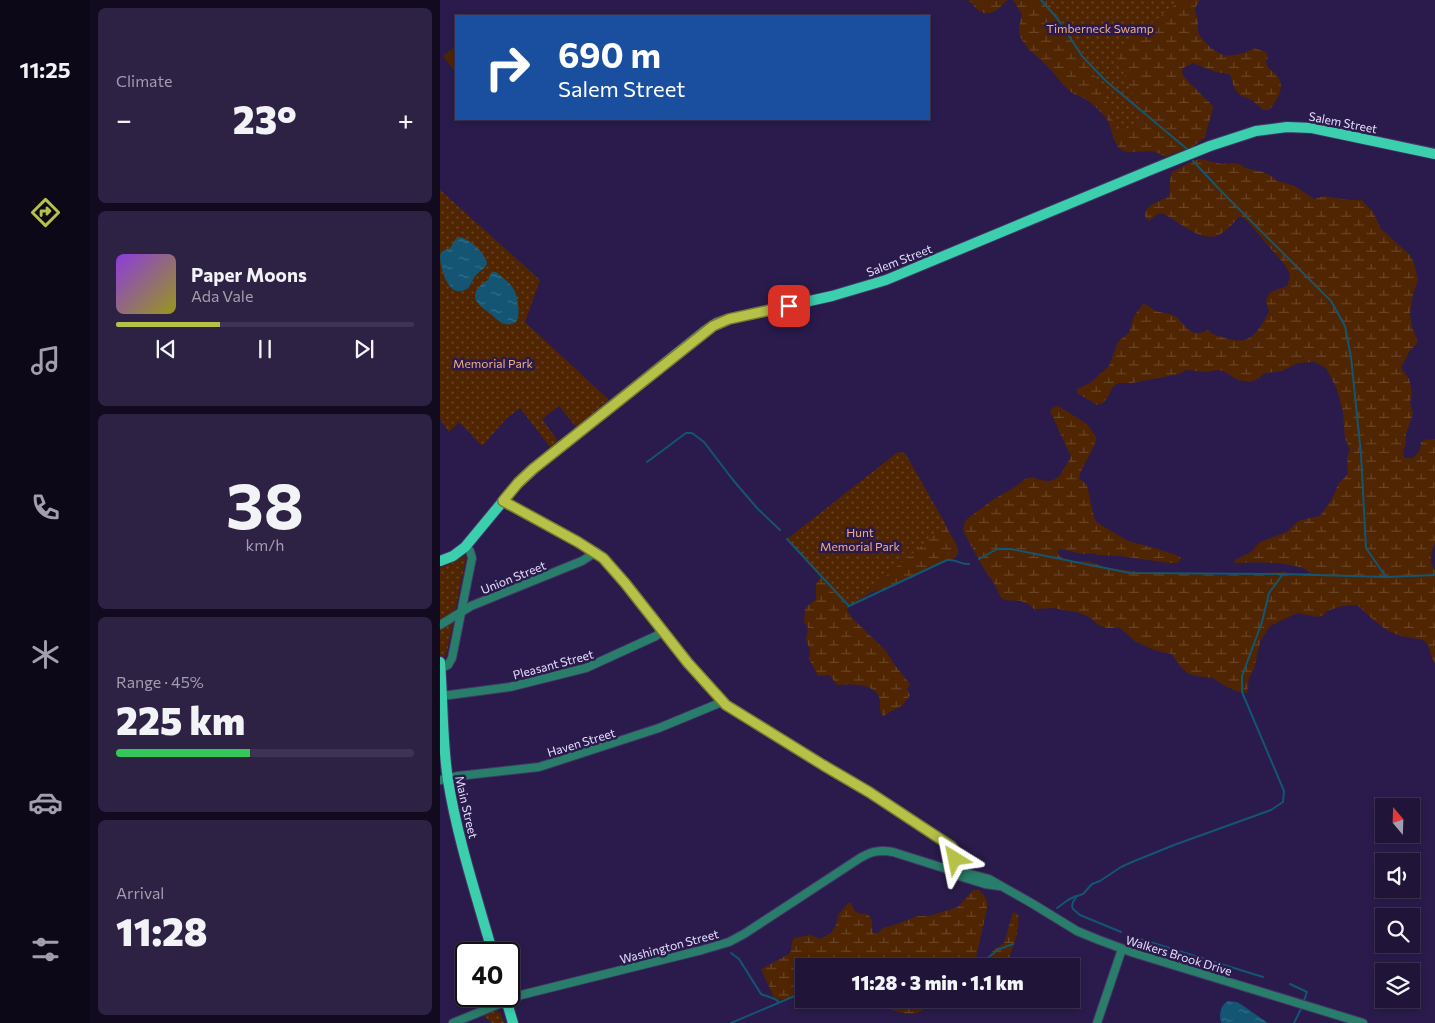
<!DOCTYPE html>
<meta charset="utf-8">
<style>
:root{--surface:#201439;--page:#2d2144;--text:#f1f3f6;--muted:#a29eae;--line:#3d3353;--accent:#b6c148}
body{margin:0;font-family:Commissioner,sans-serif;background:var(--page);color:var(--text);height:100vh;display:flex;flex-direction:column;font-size:19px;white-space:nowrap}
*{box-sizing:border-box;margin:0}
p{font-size:16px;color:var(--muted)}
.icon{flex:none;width:28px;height:28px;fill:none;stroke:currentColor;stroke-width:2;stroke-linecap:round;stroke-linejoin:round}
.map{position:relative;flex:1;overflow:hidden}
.details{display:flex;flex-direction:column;gap:8px;padding:8px;background:#120b1f;width:350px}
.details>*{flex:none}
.banner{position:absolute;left:15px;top:15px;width:475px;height:105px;border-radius:0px;box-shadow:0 2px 8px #0003,0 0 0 1px var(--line);background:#1a4fa0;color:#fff;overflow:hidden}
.needle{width:32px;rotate:341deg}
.tools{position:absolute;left:935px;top:798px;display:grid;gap:10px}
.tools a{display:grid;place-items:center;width:45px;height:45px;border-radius:0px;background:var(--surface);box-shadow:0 2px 8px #0003,0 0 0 1px var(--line);font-size:25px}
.speed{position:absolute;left:15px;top:942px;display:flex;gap:10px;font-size:25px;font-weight:700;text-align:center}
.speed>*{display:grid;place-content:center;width:65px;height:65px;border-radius:50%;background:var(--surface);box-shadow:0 2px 8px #0003,0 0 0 1px var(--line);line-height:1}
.speed .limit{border:2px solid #111;border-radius:8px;background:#fff;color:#111}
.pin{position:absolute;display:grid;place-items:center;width:42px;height:42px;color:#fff;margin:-21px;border-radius:10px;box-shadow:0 2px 8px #0006}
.me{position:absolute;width:55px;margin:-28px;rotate:325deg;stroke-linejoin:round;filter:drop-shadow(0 0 4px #0008)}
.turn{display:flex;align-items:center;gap:18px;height:105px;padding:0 20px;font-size:22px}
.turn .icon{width:65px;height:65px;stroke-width:2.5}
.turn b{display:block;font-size:35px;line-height:42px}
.big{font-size:38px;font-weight:800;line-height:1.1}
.details .widget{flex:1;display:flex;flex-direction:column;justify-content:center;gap:8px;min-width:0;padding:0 18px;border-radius:8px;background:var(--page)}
.details .dial{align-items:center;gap:0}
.dial b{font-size:65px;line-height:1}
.song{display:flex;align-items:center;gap:15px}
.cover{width:60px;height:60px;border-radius:8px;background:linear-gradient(135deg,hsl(270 70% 55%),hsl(60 70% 35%))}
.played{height:5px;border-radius:2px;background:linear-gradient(90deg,var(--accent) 35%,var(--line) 35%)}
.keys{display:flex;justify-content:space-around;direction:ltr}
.heat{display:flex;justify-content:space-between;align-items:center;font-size:28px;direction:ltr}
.charge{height:8px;border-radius:4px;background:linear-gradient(90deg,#34c759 45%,var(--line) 0)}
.trip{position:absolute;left:355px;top:958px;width:285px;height:50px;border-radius:0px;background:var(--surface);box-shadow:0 2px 8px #0003,0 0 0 1px var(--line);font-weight:800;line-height:50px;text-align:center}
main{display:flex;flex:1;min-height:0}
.menu{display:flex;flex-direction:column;width:90px;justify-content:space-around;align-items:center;background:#0d0817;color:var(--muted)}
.menu .icon{width:35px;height:35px}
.menu .on{color:var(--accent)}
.menu b{font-size:22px;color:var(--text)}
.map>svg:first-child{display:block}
</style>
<main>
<nav class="menu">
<b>11:25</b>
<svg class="icon on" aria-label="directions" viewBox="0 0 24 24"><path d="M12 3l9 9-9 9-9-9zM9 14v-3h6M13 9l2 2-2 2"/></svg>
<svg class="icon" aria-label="music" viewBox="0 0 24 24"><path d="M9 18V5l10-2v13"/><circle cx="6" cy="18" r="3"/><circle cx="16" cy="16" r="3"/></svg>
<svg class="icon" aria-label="phone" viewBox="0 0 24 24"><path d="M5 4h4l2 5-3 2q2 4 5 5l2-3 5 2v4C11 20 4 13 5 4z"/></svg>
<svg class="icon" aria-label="climate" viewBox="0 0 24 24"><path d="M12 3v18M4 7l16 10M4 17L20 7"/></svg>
<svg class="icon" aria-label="car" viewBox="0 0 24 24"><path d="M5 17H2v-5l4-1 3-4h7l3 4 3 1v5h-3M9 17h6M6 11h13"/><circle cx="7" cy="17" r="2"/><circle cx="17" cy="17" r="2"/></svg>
<svg class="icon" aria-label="filters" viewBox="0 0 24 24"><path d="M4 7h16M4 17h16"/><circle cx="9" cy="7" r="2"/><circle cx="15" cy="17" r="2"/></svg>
</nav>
<section class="details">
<div class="widget"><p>Climate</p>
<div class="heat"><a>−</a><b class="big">23°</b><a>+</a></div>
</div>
<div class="widget">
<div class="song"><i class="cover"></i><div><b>Paper Moons</b><p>Ada Vale</p></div></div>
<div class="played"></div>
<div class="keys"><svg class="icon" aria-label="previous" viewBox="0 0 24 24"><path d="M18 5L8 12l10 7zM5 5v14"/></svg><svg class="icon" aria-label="pause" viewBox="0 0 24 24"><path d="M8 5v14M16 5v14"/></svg><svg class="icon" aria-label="next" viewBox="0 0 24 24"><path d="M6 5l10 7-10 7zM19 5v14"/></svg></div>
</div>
<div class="widget dial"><b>38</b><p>km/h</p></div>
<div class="widget"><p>Range · 45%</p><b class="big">225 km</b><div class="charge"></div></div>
<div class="widget"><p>Arrival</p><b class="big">11:28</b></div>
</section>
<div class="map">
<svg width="995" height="1023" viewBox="0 0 995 1023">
<defs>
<pattern id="wetland-marsh" width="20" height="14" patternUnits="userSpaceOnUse" patternTransform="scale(1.25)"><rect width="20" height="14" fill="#502501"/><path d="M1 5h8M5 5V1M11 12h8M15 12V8" fill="none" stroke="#694427"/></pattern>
<pattern id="park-dots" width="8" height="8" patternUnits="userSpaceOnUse" patternTransform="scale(1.25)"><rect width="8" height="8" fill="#502501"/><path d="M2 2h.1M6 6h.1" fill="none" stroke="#694427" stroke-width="1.8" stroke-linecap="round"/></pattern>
<pattern id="water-ripples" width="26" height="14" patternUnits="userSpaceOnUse" patternTransform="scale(1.25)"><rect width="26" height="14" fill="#135573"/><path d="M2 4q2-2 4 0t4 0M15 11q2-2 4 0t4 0" fill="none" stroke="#356d88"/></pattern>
</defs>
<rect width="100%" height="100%" fill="#2a1b4c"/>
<!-- grass -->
<polygon fill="#502501" points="16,46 16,73 3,56"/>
<!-- wetland -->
<g fill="url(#wetland-marsh)">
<path d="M526,0H567C560,8 550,19 538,10C532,6 534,2 526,0Z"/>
<path d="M573,0H760C752,12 756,10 758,22C758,26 757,30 759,34C763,42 775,52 783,55C792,57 807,53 814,48L826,52L828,58L826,61C827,70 833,70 838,77C846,87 836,102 829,110H823L812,100L800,95L794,88L791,77L789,74L776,72L753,63L743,68L742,73L746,79L773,106C772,117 767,126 765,137L754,146L725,157C708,145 692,157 682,150C671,143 673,125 665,117C659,110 652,103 645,99C640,96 635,95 631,92C621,84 615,73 605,64C596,55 585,48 580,36C577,29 581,21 582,14Z"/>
<path d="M760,159L782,164L794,163L802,165L805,168L823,172L831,176L838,181L855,186L874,199L884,196L909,200H922L933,212L941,229L970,255L974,263L978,280L973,294L970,314L972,327L978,342L969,352L961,368L969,379L970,383L972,395L970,402L973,414L966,434V442L963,452L964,458H973L980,450L981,442L985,440L995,439V543C991,552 988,562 995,570V663C989,656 991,647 985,641C977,638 967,638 958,635C941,629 931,617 917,605L902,606L887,611L884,615L878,617L857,613L830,626L820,642L814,669L809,678L807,693L796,691L785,686L773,678L756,676L747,673L739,665L732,654L717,651L705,646L695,641L680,628H667L658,625L651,618L640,613L613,608L594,609L588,604L581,601L565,600L561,598L555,585L544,569L523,531L524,524L527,519L554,499L575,487L585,479L593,477L600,480L607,481L613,480L619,477L631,457L610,411L611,409L617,406L620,407L647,424L656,437C655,451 642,463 639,478L647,485L654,517L656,521L661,525L688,541L715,548L736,555L741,558V560L737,563H728L681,556L658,555L652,553L643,554L620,549L617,552L620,557L632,561H648L668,568L701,572L746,573L782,575L841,572L854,574L871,573C859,561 811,562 794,563L795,560L811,552L820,542L847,532L857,522L861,520L880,516L892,499L899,483L908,474L907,457L910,450L905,438L903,412L897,389L886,368L874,362L858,363L842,371L825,373L816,380L811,382L798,380L783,371L776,370L767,372L746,370L739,374L692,383H678L673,387L667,398L663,403L657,405L637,393V389L650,383L669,366L677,344L681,339L689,333L694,316L703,304C708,305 711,308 716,311C722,313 729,313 735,316C743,321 746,332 757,333C761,334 764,331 768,330C774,336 779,336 786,338C811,347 818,331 829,312L826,301C829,287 840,291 848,285L850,274L845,265L808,222L801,216L799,217C794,222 789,229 782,233C764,246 740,222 724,214C716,212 716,217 709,221L705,217C704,204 720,202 729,196L730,180L732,172L753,161Z"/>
<path d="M503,525L506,526L518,548V555L512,559L498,564L463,581L445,589L432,592L408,607L407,610L412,618L446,651L454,664L470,684L467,689L470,695L463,705L443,716C438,710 441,704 439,697C434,683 409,684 398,685L395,683L390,675L378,676L369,659L370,652L366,639L368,628L364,622L365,608L376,599V584L381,576Z"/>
<path d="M533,890H539L544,895L547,901V909L534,966H364V993L345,999L335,1000L321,969L349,954C353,949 350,943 354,938L371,935L380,939L391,933L396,925L398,915L408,903H411C418,921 423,909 430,917C433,921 432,929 433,933L435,934L440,931L443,928L457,924L478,916H489L518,907Z"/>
<path d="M573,912L578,914C581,933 571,949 567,966H547C551,951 550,952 564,943Z"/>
<path d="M408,999H492C489,1002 488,1006 485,1008C473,1021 453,1009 440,1006C429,1003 419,1001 408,999Z"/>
</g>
<!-- park -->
<g fill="url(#park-dots)">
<polygon points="607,0 741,0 675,52 703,119 677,134 663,90 642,53"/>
<polygon points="0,190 100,280 85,322 169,400 136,427 119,406 102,419 118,441 110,447 80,408 67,418 42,446 19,422 9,432 0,419"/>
<polygon points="458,452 465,453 506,525 408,608 347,539"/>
<polygon points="25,556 26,558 7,652 0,664 0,568"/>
<polygon points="56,1010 60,1012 64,1023 52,1023 43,1015"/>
</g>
<!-- water -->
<g fill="url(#water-ripples)">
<path d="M20,237C30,239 45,253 47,263C45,269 41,270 37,274C32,279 32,286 25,290C8,298 0,268 0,255C2,250 6,250 10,248C14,244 13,239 20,237Z"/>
<path d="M54,272H56C70,283 77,288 78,306C79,312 79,316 76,322C73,324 69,325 65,324C59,323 54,316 49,313C45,309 40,307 37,302C31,293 40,284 48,280L50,274Z"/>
<path d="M788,1001L797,1002L802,1005L828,1023H781C779,1014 780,1006 788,1001Z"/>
</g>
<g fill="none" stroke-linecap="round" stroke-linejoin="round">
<!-- stream -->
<g stroke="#135573" stroke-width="2">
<polyline points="601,0 617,18 642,56 666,81 747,149"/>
<polyline points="753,161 781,191 891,301 905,326 911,357 921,454 926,548 946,577"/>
<polyline points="207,462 246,433 252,433 264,442 293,480 317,508 340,530"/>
<path d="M347,539L409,606L507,560C518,559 520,565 529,564"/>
<polyline points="539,559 557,549 571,549 690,573 843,574 946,577 995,575"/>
<polyline points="617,908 628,900 636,896"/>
<polyline points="681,932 640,915 633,909 632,906 633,902 637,896 643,894 652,884 660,881 681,867 692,862 734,845 831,810 843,802 844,791 802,692 802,676 822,622 829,593 843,574"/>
<polyline points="697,938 823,977"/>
<path d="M291,953L299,959L321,994C329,998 332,996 339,1002"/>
<polyline points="547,958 553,954 557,950 573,944"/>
<polyline points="529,966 535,964"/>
<polyline points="850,984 867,992 863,1003"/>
<polyline points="410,999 456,1008 469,999"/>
<polyline points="291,1023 364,992"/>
<polyline points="854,1023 862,1007"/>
</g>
<defs>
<g id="minor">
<path d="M63,501L138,542L156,552L163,558L185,583L248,663L286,705L358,750L429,792L511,846C519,854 514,862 510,870"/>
<polyline points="0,625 31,606 142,561 156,552"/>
<polyline points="1,668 8,665 12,658 32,558 30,551 26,546"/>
<polyline points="2,696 70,687 146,668 216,636 222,631"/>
<polyline points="0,780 18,776 99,767 219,728 282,702"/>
<polyline points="513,848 538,864"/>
<polyline points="512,870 520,871 549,879 593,904 637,931 659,940 694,953 923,1023"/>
<path d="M13,1023L81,995L262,950L289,942L304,934L417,860C429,852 439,849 453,852L510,870L519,876L545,884L559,886"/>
<polyline points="657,1023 682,949"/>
</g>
<g id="major">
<polyline points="0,561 13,556 25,547 78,483 93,469 265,331 277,323 289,319 392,296 446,280 713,169 770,146 816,131 847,127 872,128 995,154"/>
<path d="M0,662C3,701 2,741 8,780C17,837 37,898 53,954"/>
<polyline points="65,996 73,1023"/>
</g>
</defs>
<!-- minor casing -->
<use href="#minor" stroke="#443665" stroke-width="10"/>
<!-- major casing -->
<use href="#major" stroke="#443665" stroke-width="12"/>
<!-- minor -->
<use href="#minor" stroke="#287e6a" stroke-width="8"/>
<!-- major -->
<use href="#major" stroke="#3bcfae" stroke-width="10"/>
</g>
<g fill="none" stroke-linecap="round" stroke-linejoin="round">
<defs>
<polyline id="route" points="349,306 289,319 273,326 93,469 78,483 63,501 138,542 163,558 185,583 248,663 286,705 383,765 429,792 511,846 516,852 515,859"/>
</defs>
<!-- route casing -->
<use href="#route" stroke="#767d2f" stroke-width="12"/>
<!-- route -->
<use href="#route" stroke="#b6c148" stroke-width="9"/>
</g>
<g text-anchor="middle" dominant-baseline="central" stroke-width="5" stroke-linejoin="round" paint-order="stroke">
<!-- park labels -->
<g font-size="12" fill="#f0ae82" stroke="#2a1b4c">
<text x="660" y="28">Timberneck Swamp</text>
<text x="53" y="363">Memorial Park</text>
<text x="420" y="532">Hunt<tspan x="420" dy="14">Memorial Park</tspan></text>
</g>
<!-- street labels -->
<g font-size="12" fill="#e5dffe" stroke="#2a1b4c">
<text transform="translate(903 122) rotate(11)">Salem Street</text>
<text transform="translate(459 260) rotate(-21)">Salem Street</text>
<text transform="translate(73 577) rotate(-22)">Union Street</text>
<text transform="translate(113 664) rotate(-15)">Pleasant Street</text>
<text transform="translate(141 742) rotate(-17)">Haven Street</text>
<text transform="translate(27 807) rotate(77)">Main Street</text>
<text transform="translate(229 946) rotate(-15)">Washington Street</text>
<text transform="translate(739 955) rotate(17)">Walkers Brook Drive</text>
</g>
</g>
</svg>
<div class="tools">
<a><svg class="needle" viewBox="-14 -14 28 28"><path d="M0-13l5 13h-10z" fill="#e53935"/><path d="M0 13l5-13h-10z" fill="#a29eae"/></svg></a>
<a><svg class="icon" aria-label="sound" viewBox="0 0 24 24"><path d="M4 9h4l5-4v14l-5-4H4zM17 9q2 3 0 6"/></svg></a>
<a><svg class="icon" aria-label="search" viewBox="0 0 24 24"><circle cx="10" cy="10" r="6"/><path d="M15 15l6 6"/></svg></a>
<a><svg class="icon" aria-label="layers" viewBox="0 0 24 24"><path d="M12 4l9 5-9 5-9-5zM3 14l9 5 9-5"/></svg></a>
</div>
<div class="speed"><div class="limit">40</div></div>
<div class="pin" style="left:349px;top:306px;background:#d93025"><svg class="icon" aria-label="arrive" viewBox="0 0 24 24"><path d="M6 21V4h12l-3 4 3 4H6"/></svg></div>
<svg class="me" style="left:515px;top:859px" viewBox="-20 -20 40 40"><path d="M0-17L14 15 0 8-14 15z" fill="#b6c148" stroke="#fff" stroke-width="4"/></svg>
<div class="trip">11:28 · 3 min · 1.1 km</div>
<div class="banner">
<div class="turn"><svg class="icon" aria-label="right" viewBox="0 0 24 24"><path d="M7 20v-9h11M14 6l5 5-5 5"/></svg><div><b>690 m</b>Salem Street</div></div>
</div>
</div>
</main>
